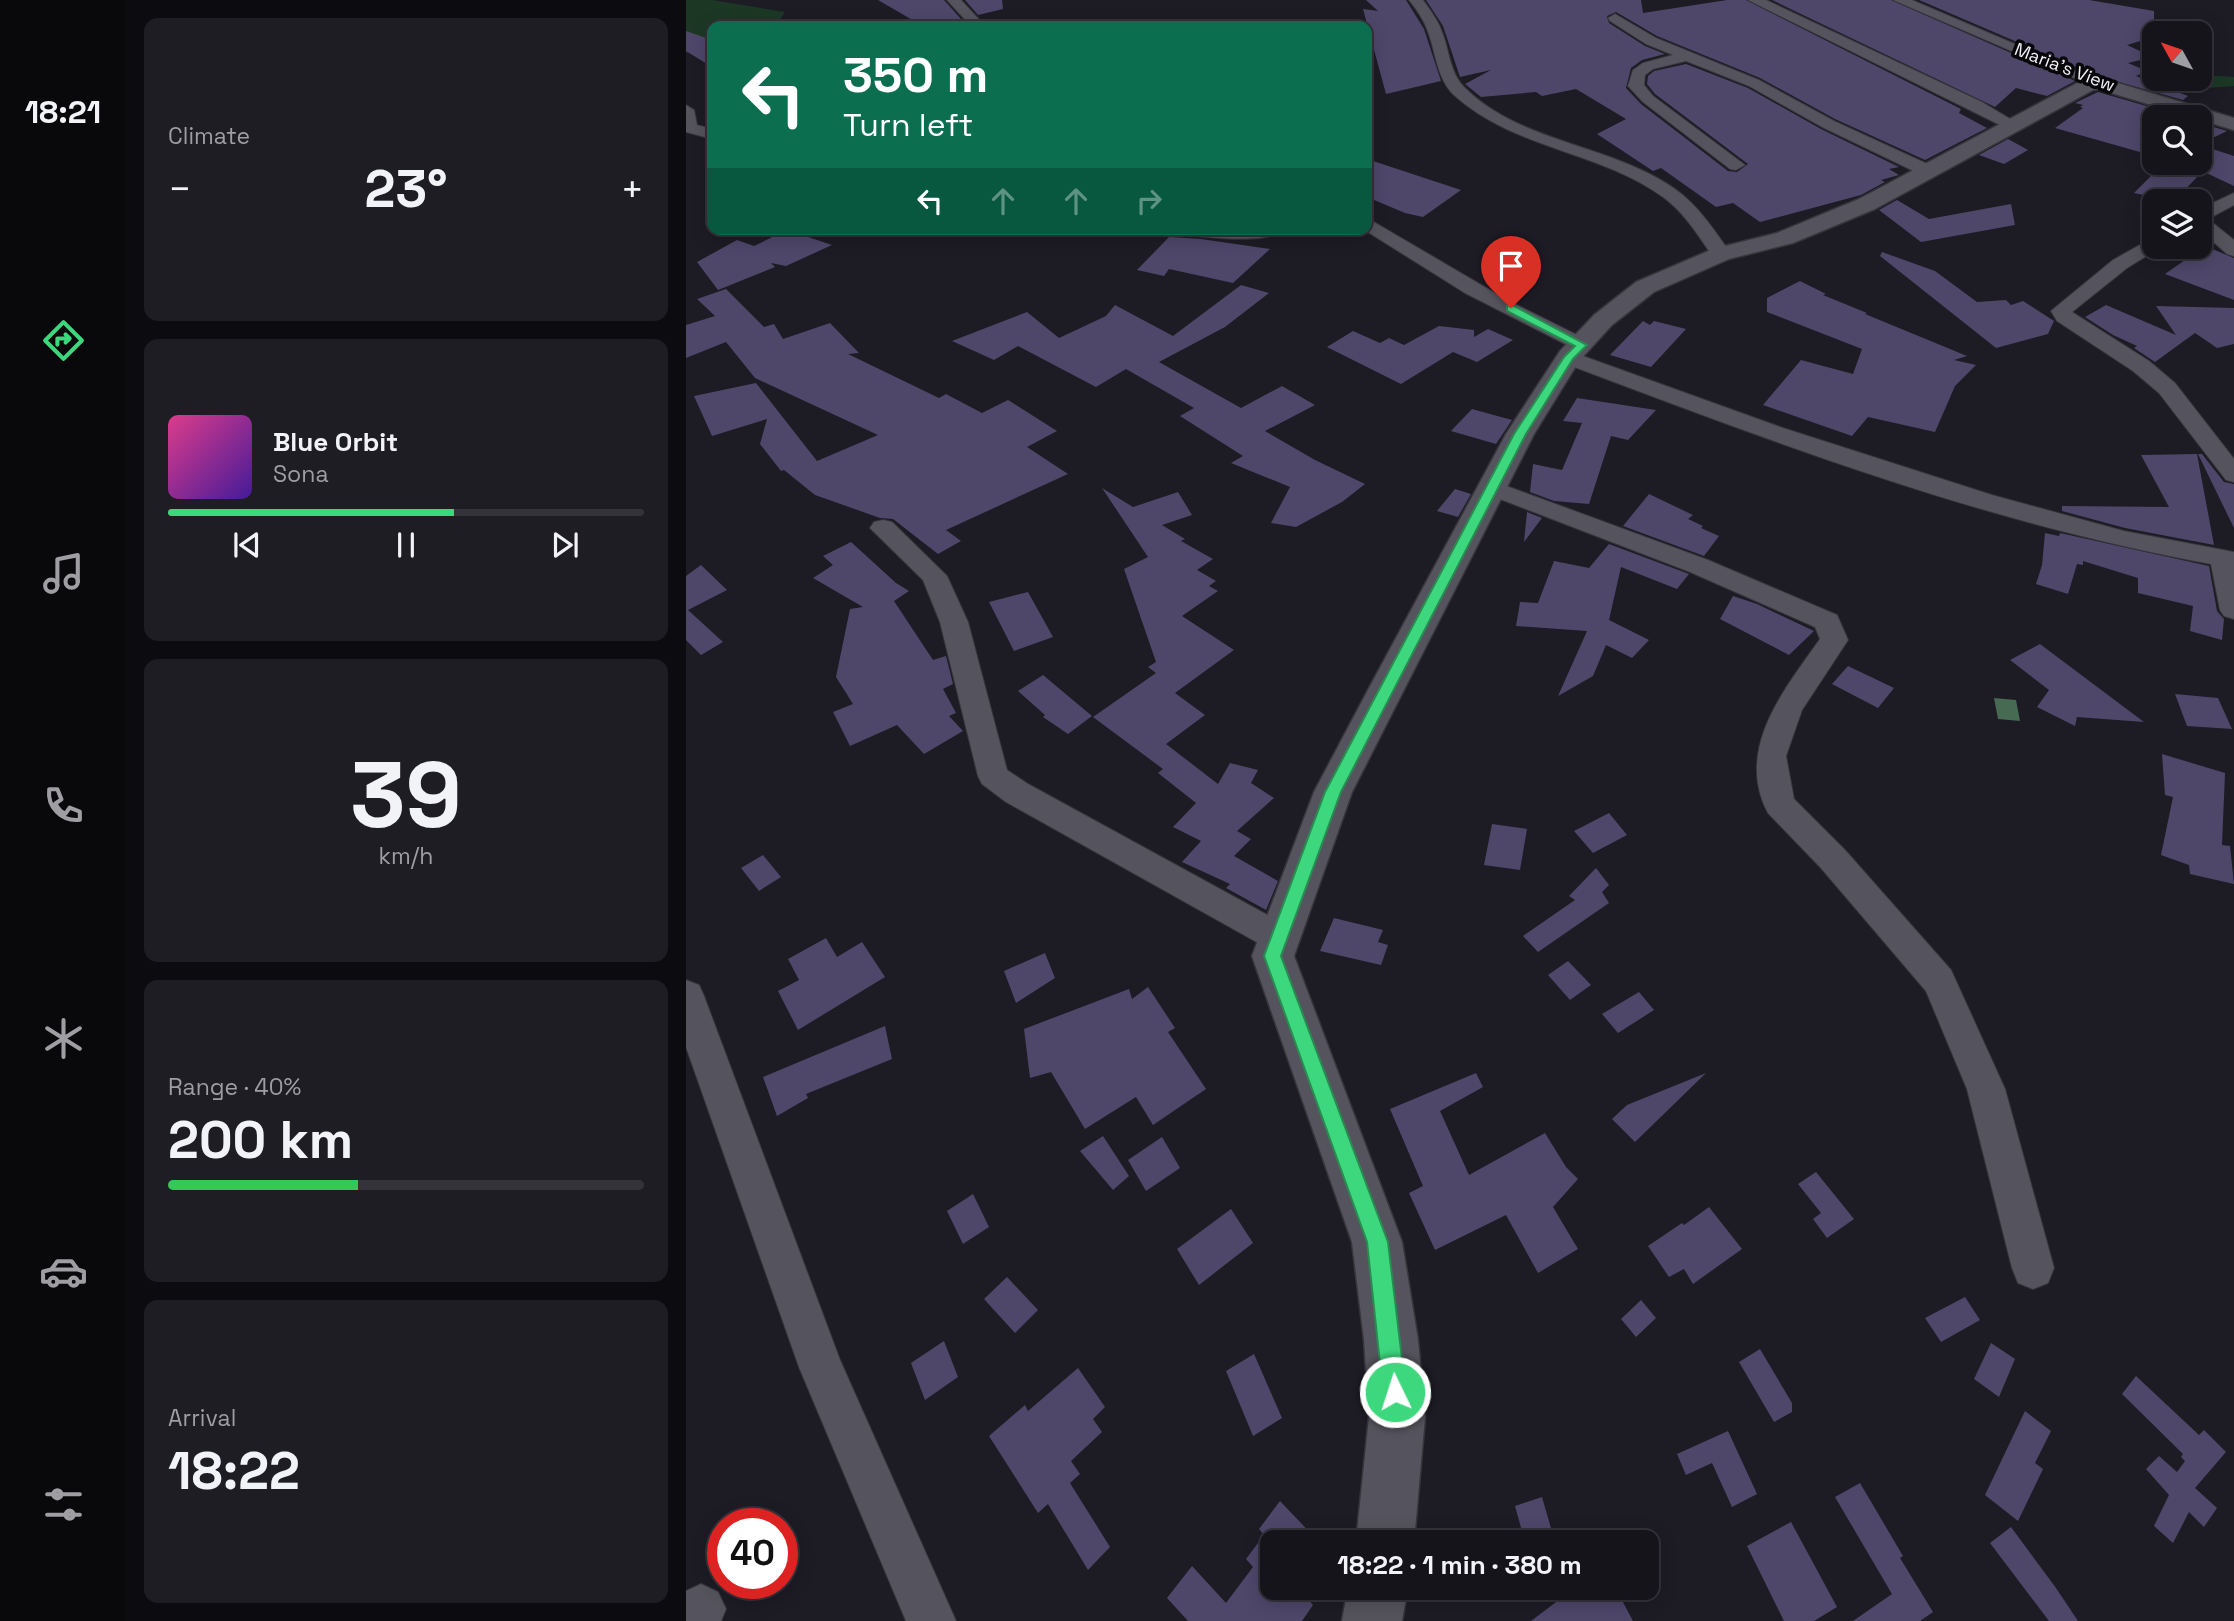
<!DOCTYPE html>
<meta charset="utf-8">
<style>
:root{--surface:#16141b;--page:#1f1d24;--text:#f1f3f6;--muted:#9e9ea3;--line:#35333a;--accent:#3dd77d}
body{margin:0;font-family:"Space Grotesk",sans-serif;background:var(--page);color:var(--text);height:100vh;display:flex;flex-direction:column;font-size:26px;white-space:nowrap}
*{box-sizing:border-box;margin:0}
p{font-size:23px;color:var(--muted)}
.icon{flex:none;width:38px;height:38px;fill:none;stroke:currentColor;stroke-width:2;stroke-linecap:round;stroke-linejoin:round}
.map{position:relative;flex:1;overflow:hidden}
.side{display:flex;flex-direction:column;gap:18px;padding:18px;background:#0c0b0f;width:560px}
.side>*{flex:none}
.guide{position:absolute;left:21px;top:21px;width:665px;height:214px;border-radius:14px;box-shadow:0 4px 18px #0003,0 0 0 2px var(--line);background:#0b6e4f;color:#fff;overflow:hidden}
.needle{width:46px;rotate:310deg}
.tools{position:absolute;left:1456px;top:21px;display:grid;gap:14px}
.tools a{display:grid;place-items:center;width:70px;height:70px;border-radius:14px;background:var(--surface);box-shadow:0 4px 18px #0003,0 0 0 2px var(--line);font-size:35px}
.speed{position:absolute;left:21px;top:1508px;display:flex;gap:14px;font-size:35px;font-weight:700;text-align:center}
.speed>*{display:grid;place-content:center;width:91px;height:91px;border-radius:50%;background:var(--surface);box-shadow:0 4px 18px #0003,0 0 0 2px var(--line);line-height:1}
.speed .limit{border:10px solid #d22;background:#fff;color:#111}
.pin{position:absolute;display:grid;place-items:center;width:60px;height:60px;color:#fff;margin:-72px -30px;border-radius:50% 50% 50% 0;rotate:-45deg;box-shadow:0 0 7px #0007}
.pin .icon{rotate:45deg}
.me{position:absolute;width:77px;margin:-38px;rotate:356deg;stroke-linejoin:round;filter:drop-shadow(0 0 5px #0008)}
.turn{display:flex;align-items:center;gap:24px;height:147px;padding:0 21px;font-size:32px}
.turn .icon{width:91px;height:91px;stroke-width:2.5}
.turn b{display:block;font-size:49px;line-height:60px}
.lanes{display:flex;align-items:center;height:66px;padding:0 21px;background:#0003;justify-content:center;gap:35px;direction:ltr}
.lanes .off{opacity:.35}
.big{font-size:52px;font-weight:800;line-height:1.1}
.side .widget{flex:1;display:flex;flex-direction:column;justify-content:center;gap:10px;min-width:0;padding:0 24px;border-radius:14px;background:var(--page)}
.side .dial{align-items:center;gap:0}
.dial b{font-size:91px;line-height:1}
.song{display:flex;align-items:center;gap:21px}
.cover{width:84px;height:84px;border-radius:10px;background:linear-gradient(135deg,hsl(330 70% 55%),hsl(260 70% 35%))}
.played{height:7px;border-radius:4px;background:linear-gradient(90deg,var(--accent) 60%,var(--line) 60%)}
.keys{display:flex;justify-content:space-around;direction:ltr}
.heat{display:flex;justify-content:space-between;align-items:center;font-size:38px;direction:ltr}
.charge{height:10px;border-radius:5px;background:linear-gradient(90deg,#34c759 40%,var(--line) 0)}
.trip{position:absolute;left:574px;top:1530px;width:399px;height:70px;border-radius:14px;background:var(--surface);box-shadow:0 4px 18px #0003,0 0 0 2px var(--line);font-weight:800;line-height:70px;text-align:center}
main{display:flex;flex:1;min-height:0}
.dock{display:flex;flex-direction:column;width:126px;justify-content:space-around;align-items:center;background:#09080b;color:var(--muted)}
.dock .icon{width:49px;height:49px}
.dock .selected{color:var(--accent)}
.dock b{font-size:32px;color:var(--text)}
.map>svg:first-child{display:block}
</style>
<main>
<nav class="dock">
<b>18:21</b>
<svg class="icon selected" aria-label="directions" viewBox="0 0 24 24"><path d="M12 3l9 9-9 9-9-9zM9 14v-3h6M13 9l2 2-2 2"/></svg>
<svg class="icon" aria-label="music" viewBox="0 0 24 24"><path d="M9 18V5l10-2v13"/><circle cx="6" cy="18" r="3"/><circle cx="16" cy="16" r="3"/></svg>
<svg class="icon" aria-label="phone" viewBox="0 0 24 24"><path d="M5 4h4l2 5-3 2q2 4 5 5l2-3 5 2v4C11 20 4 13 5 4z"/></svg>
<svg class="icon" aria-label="climate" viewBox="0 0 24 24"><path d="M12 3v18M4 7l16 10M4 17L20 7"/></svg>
<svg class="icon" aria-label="car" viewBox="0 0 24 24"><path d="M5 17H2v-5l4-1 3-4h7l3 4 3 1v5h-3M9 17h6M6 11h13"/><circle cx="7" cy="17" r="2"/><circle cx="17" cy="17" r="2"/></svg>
<svg class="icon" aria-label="filters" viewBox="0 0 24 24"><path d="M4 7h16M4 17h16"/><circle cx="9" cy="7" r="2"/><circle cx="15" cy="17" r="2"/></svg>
</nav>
<section class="side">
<div class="widget"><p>Climate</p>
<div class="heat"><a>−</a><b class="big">23°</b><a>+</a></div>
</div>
<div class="widget">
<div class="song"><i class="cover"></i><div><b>Blue Orbit</b><p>Sona</p></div></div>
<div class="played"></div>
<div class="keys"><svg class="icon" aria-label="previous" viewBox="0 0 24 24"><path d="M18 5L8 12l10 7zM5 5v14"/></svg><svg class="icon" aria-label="pause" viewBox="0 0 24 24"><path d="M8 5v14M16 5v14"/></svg><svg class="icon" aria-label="next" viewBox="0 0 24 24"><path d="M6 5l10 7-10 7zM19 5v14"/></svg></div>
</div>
<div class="widget dial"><b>39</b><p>km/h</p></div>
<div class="widget"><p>Range · 40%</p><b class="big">200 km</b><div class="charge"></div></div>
<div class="widget"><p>Arrival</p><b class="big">18:22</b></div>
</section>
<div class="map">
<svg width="1548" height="1621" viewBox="0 0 1548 1621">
<rect width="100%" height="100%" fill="#1d1b24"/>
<!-- green -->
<g fill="#1c3825">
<polygon points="0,0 26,0 99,12 90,25 92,26 26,26 26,46 0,53"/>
<polygon points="1514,75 1548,77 1548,86 1507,89 1503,79 1514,79"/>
</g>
<!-- water -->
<polygon fill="#476b52" points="1308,698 1330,700 1334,721 1312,719"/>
<!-- building -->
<g fill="#4e476a">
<polygon points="192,0 258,0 275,19 260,22 254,19 235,25"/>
<polygon points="279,0 316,0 317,9 292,15"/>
<polygon points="680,0 720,0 738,29 755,81 700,94 677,9 692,11"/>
<polygon points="740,0 955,0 957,13 1041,0 1060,0 1275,109 1273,113 1301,128 1239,160 1149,119 1074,78 971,36 930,12 921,16 923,23 959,46 979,54 956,60 945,68 940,88 955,104 1042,171 1051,172 1062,164 969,94 961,84 962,76 968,71 1000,64 1062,88 1135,129 1213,167 1203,169 1213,175 1195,180 1199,182 1175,195 1074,222 1047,203 1030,207 975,168 967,171 911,134 940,119 890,89 856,96 850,92 795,97 779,84 805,70 774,77 757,26"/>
<polygon points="1086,0 1205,0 1389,81 1361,96 1330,88 1309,107"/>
<polygon points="1233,0 1403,0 1468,11 1468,37 1441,45 1467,57 1442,63 1461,71 1450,76 1502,96 1497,100 1408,75"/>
<polygon points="0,31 26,40 26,67 0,51"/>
<polygon points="1412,92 1481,112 1474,117 1468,117 1468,156 1369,128 1397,108 1394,107 1397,105 1389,103"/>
<polygon points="1514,123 1541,131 1514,144"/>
<polygon points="1322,139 1342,150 1318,164 1293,155"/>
<polygon points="1514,145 1548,156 1548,186 1514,170"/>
<polygon points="681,159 775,190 737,217 719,213 681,197"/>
<polygon points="1490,164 1514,174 1488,201 1448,193 1470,171"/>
<polygon points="1211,200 1243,219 1325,204 1329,225 1235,242 1193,210"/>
<polygon points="101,230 146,245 100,266 85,263 89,267 32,290 11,262 51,240 68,246"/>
<polygon points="483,237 515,239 584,249 547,283 483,269 478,276 451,270"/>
<polygon points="1519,246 1548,258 1548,300 1479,274"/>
<polygon points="1196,252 1249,271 1291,302 1320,300 1325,305 1337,301 1368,321 1362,334 1310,348 1194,256"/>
<polygon points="1114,281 1140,294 1137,295 1181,313 1179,314 1281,356 1268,360 1290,365 1269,386 1249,432 1182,417 1166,436 1077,405 1115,360 1167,374 1176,349 1081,312 1081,298"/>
<polygon points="555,285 583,293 539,327 473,362 555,408 596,386 629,405 579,431 629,460 679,484 656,502 610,527 585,523 604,487 545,463 557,456 494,416 508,408 440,369 410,387 332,346 308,360 266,341 341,312 373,338 420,316 429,305 487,336"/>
<polygon points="40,289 78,327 88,324 97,339 144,323 173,353 162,354 253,398 260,394 296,413 322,400 371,431 341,447 382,474 260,530 275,541 252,554 207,519 194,518 129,495 98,470 95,471 74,444 81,419 26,436 8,396 70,383 131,461 192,435 69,378 40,342 0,358 0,325 29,316 11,299"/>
<polygon points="1420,305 1490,335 1470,306 1548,308 1548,344 1531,348 1509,333 1469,362 1448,348 1451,346 1427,335 1399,317"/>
<polygon points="957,321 964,325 968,321 1000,329 965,367 924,355"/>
<polygon points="753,326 788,330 788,337 802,329 827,340 791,362 767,352 715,384 641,347 667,331 694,343 703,338 718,345"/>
<polygon points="891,398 970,410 942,440 925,436 903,504 868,501 844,492 847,464 876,470 896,423 877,421"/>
<polygon points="786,409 826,420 810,444 765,431"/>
<polygon points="1511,454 1528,545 1439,528 1376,511 1376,506 1483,507 1455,455"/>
<polygon points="1512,454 1516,454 1538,482 1548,484 1548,528"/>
<polygon points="416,488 447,507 492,492 506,515 476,525 499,539 495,541 527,559 511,570 530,581 523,586 532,591 496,616 548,650 489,693 519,715 480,744 532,784 544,763 572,770 565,783 588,798 551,831 565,839 548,856 592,881 580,910 540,888 544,884 496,862 515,841 487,827 510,803 472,773 477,769 407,717 470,673 462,667 470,662 438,569 462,557"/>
<polygon points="769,489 785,494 772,517 751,511"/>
<polygon points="963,494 1007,515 1002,519 1017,526 1015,528 1033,536 1018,556 937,526"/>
<polygon points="841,512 856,518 838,542"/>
<polygon points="1359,533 1373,536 1374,533 1523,566 1531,611 1538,619 1536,640 1504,631 1507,606 1452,593 1452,578 1397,561 1397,565 1391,564 1382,594 1350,584 1356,565"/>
<polygon points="165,542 210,583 223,591 208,601 247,660 260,656 267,684 257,689 270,713 263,716 277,731 238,754 211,725 164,746 147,712 167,704 150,677 164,609 177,607 127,578 147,565 137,556"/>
<polygon points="923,544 1003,574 991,589 935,567 923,620 963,640 946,658 920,645 907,676 872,696 901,631 830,626 834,602 852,603 868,561 903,568"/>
<polygon points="15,565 41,590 2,610 37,642 15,655 0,640 0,576"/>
<polygon points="342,592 367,637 328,651 303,602"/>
<polygon points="1047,596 1071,604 1128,631 1103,655 1034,619"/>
<polygon points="1354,644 1458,722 1391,717 1389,726 1351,707 1363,690 1324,660"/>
<polygon points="1162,666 1208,688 1192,708 1146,684"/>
<polygon points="357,675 406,716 382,734 357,717 359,715 332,691"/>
<polygon points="1489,694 1532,698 1546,729 1501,726"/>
<polygon points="1476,754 1539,773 1536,845 1544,846 1548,884 1504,874 1503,865 1475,855 1487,797 1479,795"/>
<polygon points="923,813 941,835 907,853 888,831"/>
<polygon points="806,824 841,829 834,870 798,865"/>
<polygon points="77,855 95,877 73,891 55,868"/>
<polygon points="910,868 923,885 916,892 923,903 852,952 837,936 889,900 883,896"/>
<polygon points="648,918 697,930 692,942 702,945 695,965 634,951"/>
<polygon points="140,938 151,957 176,942 199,977 112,1030 92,991 113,980 102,959"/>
<polygon points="359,953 369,978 330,1003 318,971"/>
<polygon points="882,961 905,985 884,1000 862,975"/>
<polygon points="462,987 489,1028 482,1032 520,1089 467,1125 450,1097 399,1129 365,1072 344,1078 338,1029 443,989 446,999"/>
<polygon points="953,992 968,1010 932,1033 916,1014"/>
<polygon points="199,1026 206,1059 120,1094 122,1098 91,1116 77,1077"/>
<polygon points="790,1073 797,1087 754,1111 783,1175 859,1133 880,1167 892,1179 867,1207 892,1249 852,1273 820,1215 749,1250 723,1193 737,1186 704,1109"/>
<polygon points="1020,1073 949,1142 926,1119 941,1105"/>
<polygon points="417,1136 443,1176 427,1190 394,1151"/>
<polygon points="476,1137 494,1168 460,1191 442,1160"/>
<polygon points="1130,1172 1168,1219 1141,1238 1127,1219 1135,1213 1112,1184"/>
<polygon points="287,1194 303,1227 277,1244 261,1211"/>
<polygon points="1023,1207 1056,1249 1007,1284 998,1269 983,1277 962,1246 996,1223 998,1225"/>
<polygon points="545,1209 567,1243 513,1285 491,1249"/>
<polygon points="321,1277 352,1310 329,1333 298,1299"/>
<polygon points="1279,1297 1294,1320 1255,1342 1239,1318"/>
<polygon points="955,1300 970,1318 950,1337 935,1319"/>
<polygon points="258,1341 272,1377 239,1400 225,1363"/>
<polygon points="1305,1343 1329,1359 1313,1397 1288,1379"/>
<polygon points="1074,1349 1106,1403 1106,1412 1088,1422 1053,1362"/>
<polygon points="568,1354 596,1418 567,1436 540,1371"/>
<polygon points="392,1368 419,1407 407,1419 416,1432 385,1461 394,1474 384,1483 424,1547 402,1570 362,1504 352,1513 303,1436 339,1405 342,1411"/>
<polygon points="1450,1376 1513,1435 1518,1430 1540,1452 1509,1488 1531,1508 1518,1527 1503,1512 1487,1543 1468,1526 1483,1495 1460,1469 1473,1456 1491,1472 1499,1461 1495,1457 1497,1454 1436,1394"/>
<polygon points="1339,1411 1365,1431 1349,1463 1357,1469 1332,1521 1299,1495"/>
<polygon points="1042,1431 1071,1494 1046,1507 1026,1463 1000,1475 991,1454"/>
<polygon points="1174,1483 1217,1556 1214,1558 1247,1612 1234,1621 1167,1621 1206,1594 1149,1497"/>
<polygon points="856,1497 869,1542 839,1542 829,1506"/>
<polygon points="594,1501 633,1542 586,1542 586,1587 612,1587 627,1605 616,1621 502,1621 481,1598 506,1566 540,1603 567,1567 560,1559 578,1535 573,1529"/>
<polygon points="1105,1522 1151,1607 1128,1621 1098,1621 1061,1546"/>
<polygon points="1325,1527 1370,1588 1392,1621 1363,1621 1304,1543"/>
<polygon points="890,1587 929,1587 947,1621 845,1621"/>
</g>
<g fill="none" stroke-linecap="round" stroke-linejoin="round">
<defs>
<g id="minor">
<polygon points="261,0 275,0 299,26 285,26"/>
<path d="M723,0H737C744,10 752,20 756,32C763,49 764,73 778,87C833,143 925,144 989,189C1012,205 1029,231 1045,254L1042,258H1028C1013,237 999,213 977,197C914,151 827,149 768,95C751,79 750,53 742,32C738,20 731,10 723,0Z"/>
<polygon points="1062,0 1080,0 1296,102 1336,126 1334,129 1322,129"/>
<polygon points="1207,0 1226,0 1420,83 1417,86 1407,86"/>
<polygon points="929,14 970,38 1073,80 1148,121 1248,167 1251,171 1248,175 1236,175 1136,127 1063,86 1000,61 967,69 959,75 958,85 967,96 1059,165 1050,170 1044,169 957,102 942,86 947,70 957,63 987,55 960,44 924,21 922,18"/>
<polygon points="0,105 8,110 11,125 26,129 26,139 0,132"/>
<polygon points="1548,193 1548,205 1522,219 1548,240 1548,256 1541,254 1514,230 1514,209"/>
<polygon points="681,218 821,300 903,341 907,345 903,349 889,349 779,293 677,229 681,229"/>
<path d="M486,229H598C583,246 517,236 495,235Z"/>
<polygon points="1468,237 1468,247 1475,247 1441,268 1386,312 1463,361 1489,383 1548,459 1548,482 1540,480 1473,393 1447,371 1371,321 1365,311 1427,260"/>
<path d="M883,351L1097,428L1306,495L1438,531L1548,552V619L1538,616L1534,610L1525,564C1302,524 1087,442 875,362L872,357L875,352Z"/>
<path d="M807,481L1022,560L1151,615L1162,640L1116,710L1100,756L1108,799L1159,850L1265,970L1319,1089L1368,1268L1362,1283L1347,1289L1332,1283L1326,1268L1281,1089L1240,991L1135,868L1082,813C1048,749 1099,689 1134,639L1129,627L1004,572L798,493L795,488L798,483Z"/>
<polygon points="197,520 206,522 261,576 282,622 321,770 342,784 607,929 612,939 607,949 595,954 583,949 320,802 296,784 292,776 254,622 237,580 184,528 188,522"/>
<polygon points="0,980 13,985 18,996 154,1360 270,1621 220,1621 113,1367 0,1047"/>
<polygon points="15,1584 32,1592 40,1609 35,1621 0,1621 0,1591"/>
</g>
<g id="tertiary">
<polygon points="1412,77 1548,118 1548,130 1514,120 1514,117 1505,117 1412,89 1407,90 1189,209 1107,243 1043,259 968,292 926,325 893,361 848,434 666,792 608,956 716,1242 732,1340 739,1417 728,1542 670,1542 683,1417 678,1340 666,1242 566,956 628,792 682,690 820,434 874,351 908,315 950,282 1027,249 1091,233 1173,199 1393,82"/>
<polygon points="662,1587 722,1587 716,1621 656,1621"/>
</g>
</defs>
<!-- minor casing -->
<use href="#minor" stroke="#36353c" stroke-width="2"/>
<!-- tertiary casing -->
<use href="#tertiary" stroke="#36353c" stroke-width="3"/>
<!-- minor -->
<use href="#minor" fill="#55545e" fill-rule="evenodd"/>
<!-- tertiary -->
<use href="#tertiary" fill="#55545e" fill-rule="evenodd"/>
</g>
<!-- route -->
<polygon fill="#3dd77d" stroke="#288c51" stroke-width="2" points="821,306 828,306 901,345 887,359 840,434 655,792 595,956 702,1242 720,1392 717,1400 709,1403 701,1400 697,1392 681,1242 578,956 639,792 828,434 878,357 889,346 821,311"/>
<g text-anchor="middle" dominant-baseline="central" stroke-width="7" stroke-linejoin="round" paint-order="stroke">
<!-- far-street labels -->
<g font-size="18" fill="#f2f1f7" stroke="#07070a">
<text transform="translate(1379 67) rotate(21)">Maria's View</text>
</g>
</g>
</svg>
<div class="tools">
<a><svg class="needle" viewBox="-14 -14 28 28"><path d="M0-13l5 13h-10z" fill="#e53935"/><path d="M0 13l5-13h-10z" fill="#9e9ea3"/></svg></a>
<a><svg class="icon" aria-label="search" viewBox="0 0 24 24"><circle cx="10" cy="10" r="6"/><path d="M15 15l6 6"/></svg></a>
<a><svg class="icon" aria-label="layers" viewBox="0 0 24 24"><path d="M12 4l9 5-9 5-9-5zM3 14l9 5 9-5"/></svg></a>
</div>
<div class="speed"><div class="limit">40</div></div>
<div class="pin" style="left:825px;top:308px;background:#d93025"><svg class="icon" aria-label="arrive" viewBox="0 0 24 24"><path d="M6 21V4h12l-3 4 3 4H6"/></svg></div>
<svg class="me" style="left:709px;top:1392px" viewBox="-20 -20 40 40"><circle r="17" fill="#3dd77d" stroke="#fff" stroke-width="3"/><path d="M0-11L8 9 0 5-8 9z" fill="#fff"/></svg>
<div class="trip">18:22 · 1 min · 380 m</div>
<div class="guide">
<div class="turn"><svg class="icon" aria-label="left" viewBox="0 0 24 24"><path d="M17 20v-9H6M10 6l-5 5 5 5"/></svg><div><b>350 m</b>Turn left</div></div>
<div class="lanes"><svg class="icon" aria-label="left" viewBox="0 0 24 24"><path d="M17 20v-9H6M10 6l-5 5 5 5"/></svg><svg class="icon off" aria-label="ahead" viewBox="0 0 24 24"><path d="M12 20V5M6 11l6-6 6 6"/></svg><svg class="icon off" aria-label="ahead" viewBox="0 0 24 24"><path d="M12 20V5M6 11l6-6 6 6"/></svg><svg class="icon off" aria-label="right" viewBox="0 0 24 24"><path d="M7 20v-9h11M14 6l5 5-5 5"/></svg></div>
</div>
</div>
</main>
